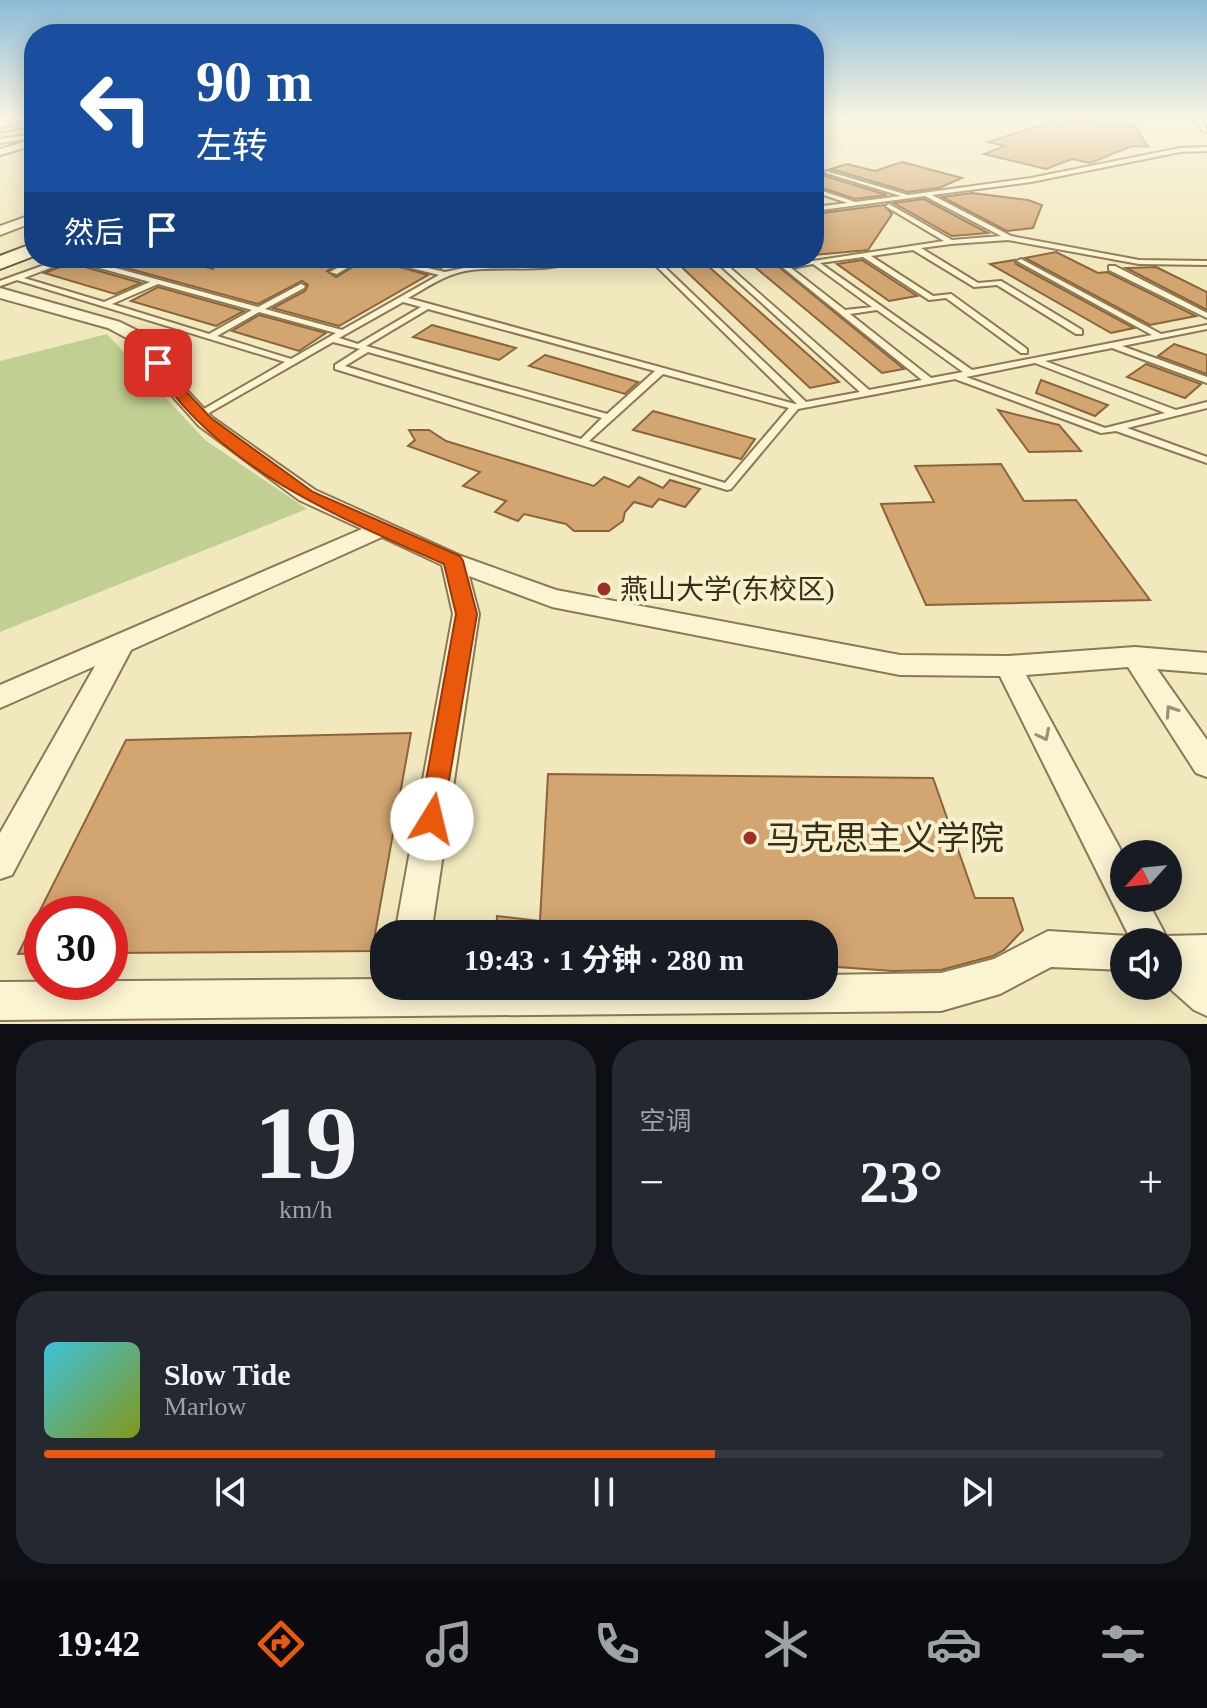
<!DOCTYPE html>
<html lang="zh">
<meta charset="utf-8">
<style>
:root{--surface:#171b24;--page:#242831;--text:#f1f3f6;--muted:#9ea1a6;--line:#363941;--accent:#ea580c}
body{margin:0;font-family:"Times New Roman","Noto Sans SC",serif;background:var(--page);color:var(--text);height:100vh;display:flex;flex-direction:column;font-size:30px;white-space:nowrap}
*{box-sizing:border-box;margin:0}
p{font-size:26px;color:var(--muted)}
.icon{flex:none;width:44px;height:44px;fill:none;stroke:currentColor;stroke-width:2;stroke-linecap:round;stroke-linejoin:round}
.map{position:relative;height:1024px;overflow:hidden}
.side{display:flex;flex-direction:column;gap:16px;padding:16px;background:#0d0f14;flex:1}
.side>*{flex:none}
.banner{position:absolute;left:24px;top:24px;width:800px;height:244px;border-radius:32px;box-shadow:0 4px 20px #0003;background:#1a4fa0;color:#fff;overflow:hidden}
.needle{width:52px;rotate:243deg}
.fabs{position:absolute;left:1110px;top:840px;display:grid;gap:16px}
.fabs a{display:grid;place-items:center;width:72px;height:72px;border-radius:50%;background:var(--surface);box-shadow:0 4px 20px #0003;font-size:40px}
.speed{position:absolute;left:24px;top:896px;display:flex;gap:16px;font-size:40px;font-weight:700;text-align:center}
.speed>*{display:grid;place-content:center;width:104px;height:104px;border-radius:50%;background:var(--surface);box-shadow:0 4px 20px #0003;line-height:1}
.speed .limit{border:12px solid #d22;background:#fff;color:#111}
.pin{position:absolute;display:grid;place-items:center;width:68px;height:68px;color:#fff;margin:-34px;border-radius:16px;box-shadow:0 4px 12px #0006}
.me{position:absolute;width:88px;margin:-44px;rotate:9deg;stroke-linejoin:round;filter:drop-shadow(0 0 6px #0008)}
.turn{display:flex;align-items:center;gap:28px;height:168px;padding:0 40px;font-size:36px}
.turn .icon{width:104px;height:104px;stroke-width:2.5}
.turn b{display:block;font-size:56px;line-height:68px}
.then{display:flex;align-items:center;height:76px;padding:0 40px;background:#0003;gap:16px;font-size:30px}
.big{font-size:60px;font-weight:700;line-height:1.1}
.side .widget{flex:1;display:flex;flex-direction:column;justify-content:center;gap:12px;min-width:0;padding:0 28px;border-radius:32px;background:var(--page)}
.side .dial{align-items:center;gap:0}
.dial b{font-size:104px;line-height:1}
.song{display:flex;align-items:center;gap:24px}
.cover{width:96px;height:96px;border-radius:12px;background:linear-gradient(135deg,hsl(190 70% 55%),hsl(70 70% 35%))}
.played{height:8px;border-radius:4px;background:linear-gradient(90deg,var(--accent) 60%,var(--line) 60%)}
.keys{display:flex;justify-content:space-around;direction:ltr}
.heat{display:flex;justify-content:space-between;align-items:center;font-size:44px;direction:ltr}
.side .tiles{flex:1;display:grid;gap:16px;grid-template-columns:1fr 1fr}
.widget:last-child{grid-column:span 2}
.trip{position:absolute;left:370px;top:920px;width:468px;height:80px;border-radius:32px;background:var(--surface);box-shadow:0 4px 20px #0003;font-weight:700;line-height:80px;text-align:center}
.tabs{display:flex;height:128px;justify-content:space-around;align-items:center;background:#090b0e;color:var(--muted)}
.tabs .icon{width:56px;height:56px}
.tabs .active{color:var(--accent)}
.tabs b{font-size:36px;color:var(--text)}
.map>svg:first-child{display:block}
</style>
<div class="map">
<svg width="1207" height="1024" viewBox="0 0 1207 1024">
<rect width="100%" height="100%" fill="#f1e8be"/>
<!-- green -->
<polygon fill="#c1d092" points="107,334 205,440 307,509 0,632 0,361"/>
<!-- building -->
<g fill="#d2a571" stroke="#8c6439" stroke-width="2">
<polygon points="1059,119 1135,126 1148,147 1132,146 1090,163 1072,159 1046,169 984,154 1005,146 988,142"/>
<polygon points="902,162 962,178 939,188 908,192 831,169 847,164 875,171"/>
<polygon points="823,172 825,176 887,195 855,199 814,185 814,175"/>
<polygon points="972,193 1028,200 1042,205 1033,228 1007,231 942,197"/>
<polygon points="924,199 988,233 952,236 894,203"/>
<polygon points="884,205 892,214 868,250 814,255 814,214"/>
<polygon points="1056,252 1098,273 1107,272 1196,316 1150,325 1025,258"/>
<polygon points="90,258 171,258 213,269 214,258 316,258 339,264 327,271 336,277 368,258 428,275 339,326 273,308 305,291 308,285 302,281 258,304"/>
<polygon points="397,258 459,258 441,268"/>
<polygon points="672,258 699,258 839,382 810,388"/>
<polygon points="744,258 768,258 904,369 882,373"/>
<polygon points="862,260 917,296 889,301 837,264"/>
<polygon points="1015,260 1016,264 1134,328 1111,333 990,264"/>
<polygon points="71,263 141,283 115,294 44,273"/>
<polygon points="1156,267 1207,292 1207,310 1126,268"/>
<polygon points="158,287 244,311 216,326 131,301"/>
<polygon points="259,315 326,333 299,351 232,331"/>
<polygon points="432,325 516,348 499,360 413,337"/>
<polygon points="1174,344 1207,355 1207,374 1158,356"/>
<polygon points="545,355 638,382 625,394 529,366"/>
<polygon points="1146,364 1201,384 1185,398 1127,377"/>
<polygon points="1041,380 1108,405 1095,416 1036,393"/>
<polygon points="998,410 1059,425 1081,451 1029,452"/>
<polygon points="653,411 755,439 741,459 633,430"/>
<polygon points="409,430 429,430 446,441 594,486 604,477 629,487 639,477 663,488 670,480 700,489 685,507 659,499 652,507 634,502 625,512 623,521 609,531 574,531 566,524 524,514 518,521 495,512 506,501 463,486 480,472 408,446 415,440"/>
<polygon points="1001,464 1024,501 1076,500 1150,600 926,605 881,504 934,502 915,466"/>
<polygon points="411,733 372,951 110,953 110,914 42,914 42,953 18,954 126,740"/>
<polygon points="548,774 933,778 975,898 1013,898 1023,930 1004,950 993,956 941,970 893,971 824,966 824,934 496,934 497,916 540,921"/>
</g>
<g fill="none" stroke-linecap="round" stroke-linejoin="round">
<defs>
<g id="service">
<polygon points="34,124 34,126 0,131 0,129"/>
<polygon points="34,134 34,138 0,143 0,139"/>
<path d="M1207,147V151L1180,152L1031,182L932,195L1011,236L1139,260L1207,261V265L1139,264L1008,240L951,244L921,248L978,283L1001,281L1082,330V334H1076L997,285L974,287L913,250L871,256L933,296L951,294L1027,349V353H1021L946,298L929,300L863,257L820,263L972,370L1152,335L1019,262L1017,261L1021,259L1161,334L1207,325V329L1122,346L1207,377V383L1112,348L1045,361L1176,410L1207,402V408L1127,428L1207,457V463L1116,431L1101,433L955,379L798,409L731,489L727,490L335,369V365L360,349L333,342L200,418L195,415L197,413L285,362L17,280L0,286V281L64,258H79L258,307L301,284L305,286L304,288L265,309L342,330L439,275L371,258H383L445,272L478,265L546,263L571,258H582C547,276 503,264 465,271C444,275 426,288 408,298L795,404H797L648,258H655L806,402L860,392L712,258H719L869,390L922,380L771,258H778L787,265L944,241L887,207L886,206L889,204L952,240L1001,236L925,196L814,211V207L848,203L814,192V188L855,202L901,196L826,173V171L908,195L1031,178L1180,148ZM71,260L150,282L104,302L24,278ZM813,264L872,307L845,310L791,268ZM158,284L252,310L209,334L112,304ZM403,302L421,307L358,344L339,338ZM428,309L655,371L607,414L366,346ZM877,310L963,372L931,378L850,314ZM259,312L336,333L291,359L217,336ZM368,352L602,418L581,439L345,366ZM1035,363L1165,413L1105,428L966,377ZM663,374L789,408L725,483L589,441Z"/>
<polygon points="355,258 363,258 337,274 330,272"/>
<polygon points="1109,266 1115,266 1207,313 1207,318 1109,270"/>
</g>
<g id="minor">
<polygon points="1195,119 1203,119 1207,132 1203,131"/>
<polygon points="34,139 34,145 0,155 0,149"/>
<polygon points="34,214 34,222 0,235 0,226"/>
<polygon points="0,288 120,322 150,337 179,382 213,418 315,490 461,556 556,590 900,655 1008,656 1135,647 1207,653 1207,673 1157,669 1207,740 1207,777 1196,773 1128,667 1026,675 1124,856 1124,898 1146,898 1166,936 1207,935 1207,1016 1194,1010 1167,986 1168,942 1124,942 1124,970 1051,967 1000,994 941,1011 0,1020 0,982 384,979 384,986 824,986 824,975 941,973 994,959 1048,931 1129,936 1000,676 900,675 552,607 469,576 479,614 431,934 395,934 453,614 442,565 382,537 131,650 12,875 0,879 0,833 95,666 0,708 0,685 362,529 299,500 199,426 166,389 138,344 108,328 0,298"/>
</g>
<polygon id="secondary" points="34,243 34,256 0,269 0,256"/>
</defs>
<!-- service casing -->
<use href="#service" stroke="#8b7855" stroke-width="4"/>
<!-- minor casing -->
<use href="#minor" stroke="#8b7855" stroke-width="4"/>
<!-- secondary casing -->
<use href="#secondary" stroke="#6d5939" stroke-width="4"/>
<!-- service -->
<use href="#service" fill="#fbf4d2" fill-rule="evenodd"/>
<!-- minor -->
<use href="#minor" fill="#fbf4d2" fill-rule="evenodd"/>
<!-- secondary -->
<use href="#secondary" fill="#fbf4d2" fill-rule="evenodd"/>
</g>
<!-- one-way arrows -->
<defs><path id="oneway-chevron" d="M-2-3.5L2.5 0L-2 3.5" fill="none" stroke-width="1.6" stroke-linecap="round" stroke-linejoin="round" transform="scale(2)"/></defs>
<g stroke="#9a9076">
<use href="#oneway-chevron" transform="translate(1171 711) rotate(-124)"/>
<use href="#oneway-chevron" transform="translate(1044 735) rotate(63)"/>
</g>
<!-- sky -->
<linearGradient id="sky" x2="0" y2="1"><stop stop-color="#8cbad7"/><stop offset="0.45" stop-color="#f9f5e2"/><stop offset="1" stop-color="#f9f5e2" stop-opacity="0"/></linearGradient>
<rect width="1207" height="262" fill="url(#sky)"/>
<!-- route -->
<path fill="#ea580c" stroke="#983908" stroke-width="2" d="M153,360H163L178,383L211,418L313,492L460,556L463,561L477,614L441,828L432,831L423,828L419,819L456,614L444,564C337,516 216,468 151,363Z"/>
<!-- markers -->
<g fill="#9f2f21" stroke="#f8f1ce" stroke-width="3">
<circle cx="604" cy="589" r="8"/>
<circle cx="750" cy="838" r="8"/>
</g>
<g text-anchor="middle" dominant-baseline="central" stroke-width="8" stroke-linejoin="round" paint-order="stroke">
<!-- poi labels -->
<g font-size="28" fill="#392d1b" stroke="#f8f1ce" text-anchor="start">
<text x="620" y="589">燕山大学(东校区)</text>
</g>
<!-- near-poi labels -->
<g font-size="34" fill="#392d1b" stroke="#f8f1ce" text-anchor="start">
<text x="766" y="838">马克思主义学院</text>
</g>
</g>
</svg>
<div class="fabs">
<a><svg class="needle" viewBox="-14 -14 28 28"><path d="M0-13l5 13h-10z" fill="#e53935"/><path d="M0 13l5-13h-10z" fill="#9ea1a6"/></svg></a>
<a><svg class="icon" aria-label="sound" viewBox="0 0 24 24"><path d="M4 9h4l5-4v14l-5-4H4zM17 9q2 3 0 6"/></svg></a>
</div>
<div class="speed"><div class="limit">30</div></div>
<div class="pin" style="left:158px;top:363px;background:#d93025"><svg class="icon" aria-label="arrive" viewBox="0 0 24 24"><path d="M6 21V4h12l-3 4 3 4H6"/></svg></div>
<svg class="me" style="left:432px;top:819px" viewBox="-20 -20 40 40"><circle r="19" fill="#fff"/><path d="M0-13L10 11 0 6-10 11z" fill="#ea580c"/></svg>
<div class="trip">19:43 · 1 分钟 · 280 m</div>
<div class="banner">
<div class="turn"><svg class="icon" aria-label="left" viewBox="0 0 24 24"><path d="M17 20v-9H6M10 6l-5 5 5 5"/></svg><div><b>90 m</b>左转</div></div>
<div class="then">然后<svg class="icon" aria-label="arrive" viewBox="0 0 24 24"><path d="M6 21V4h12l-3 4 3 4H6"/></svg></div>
</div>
</div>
<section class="side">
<div class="tiles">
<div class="widget dial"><b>19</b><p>km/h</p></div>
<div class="widget"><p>空调</p>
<div class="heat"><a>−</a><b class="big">23°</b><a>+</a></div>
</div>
<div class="widget">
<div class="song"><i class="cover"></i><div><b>Slow Tide</b><p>Marlow</p></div></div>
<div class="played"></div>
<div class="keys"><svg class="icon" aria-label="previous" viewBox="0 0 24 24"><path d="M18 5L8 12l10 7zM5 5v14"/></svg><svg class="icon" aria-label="pause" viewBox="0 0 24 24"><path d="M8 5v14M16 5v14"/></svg><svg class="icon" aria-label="next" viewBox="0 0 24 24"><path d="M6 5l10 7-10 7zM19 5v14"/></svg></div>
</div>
</div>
</section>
<nav class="tabs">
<b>19:42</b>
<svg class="icon active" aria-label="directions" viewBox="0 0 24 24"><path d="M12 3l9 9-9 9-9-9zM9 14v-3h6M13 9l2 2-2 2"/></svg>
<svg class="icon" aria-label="music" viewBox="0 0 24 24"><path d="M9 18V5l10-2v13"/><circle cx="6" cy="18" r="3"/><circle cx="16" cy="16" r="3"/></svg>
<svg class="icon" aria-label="phone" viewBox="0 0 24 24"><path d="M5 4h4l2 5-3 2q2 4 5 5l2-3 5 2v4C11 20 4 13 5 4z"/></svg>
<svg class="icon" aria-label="climate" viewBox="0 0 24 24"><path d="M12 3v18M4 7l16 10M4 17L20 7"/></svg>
<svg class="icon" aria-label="car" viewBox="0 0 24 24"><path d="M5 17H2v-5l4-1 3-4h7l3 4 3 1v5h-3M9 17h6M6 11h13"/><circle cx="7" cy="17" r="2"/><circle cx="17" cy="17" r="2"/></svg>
<svg class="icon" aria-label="filters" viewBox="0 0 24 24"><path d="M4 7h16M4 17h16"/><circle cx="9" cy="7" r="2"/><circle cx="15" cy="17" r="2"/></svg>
</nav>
